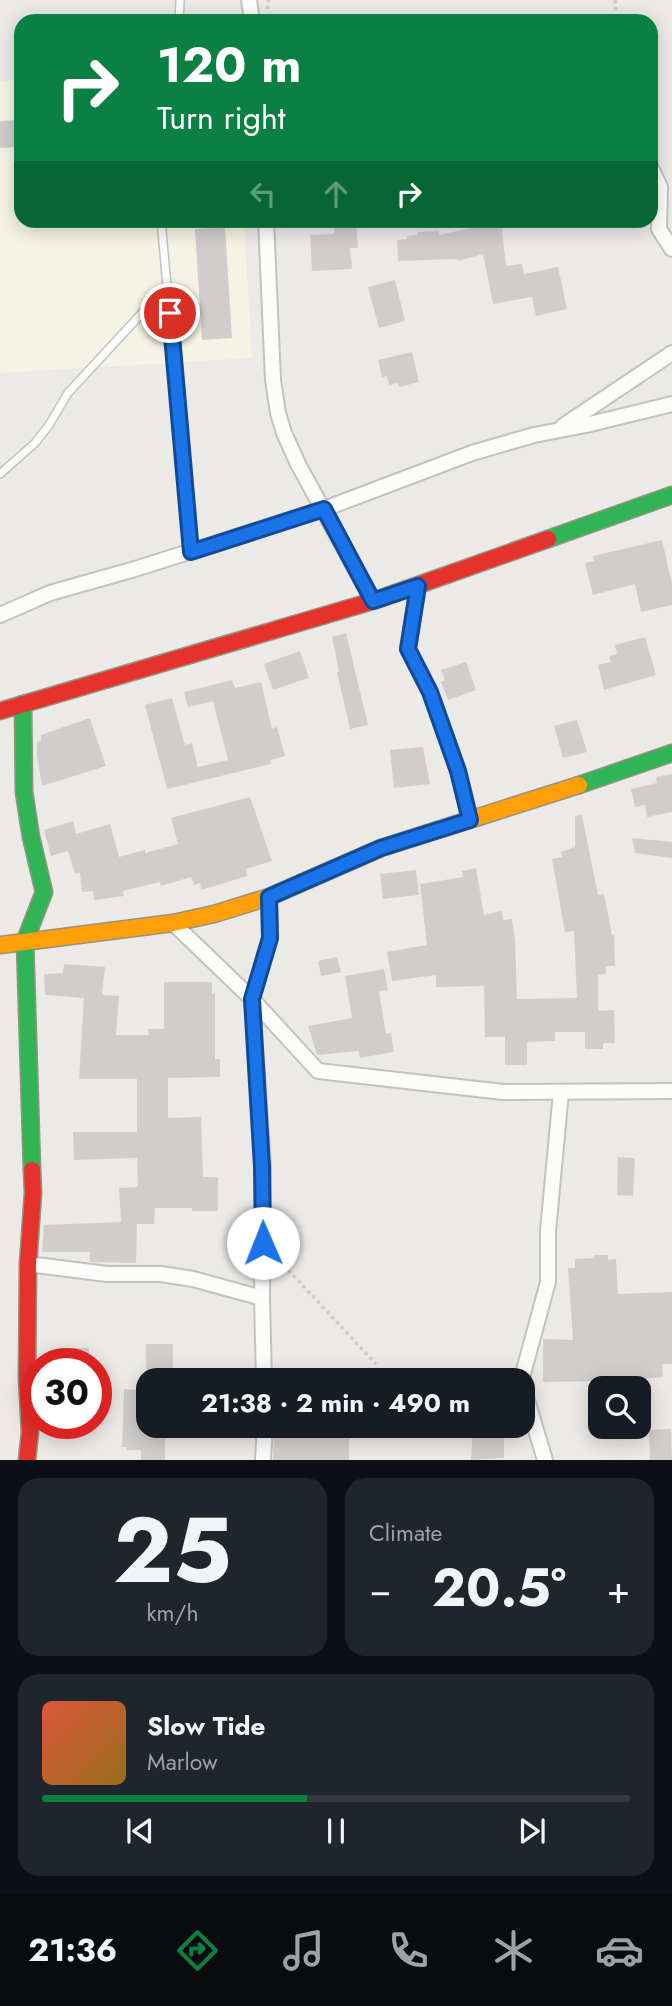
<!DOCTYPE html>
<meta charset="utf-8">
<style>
:root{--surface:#171b24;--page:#20242c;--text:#f1f3f6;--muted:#9ea1a6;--line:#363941;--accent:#0b8043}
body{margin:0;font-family:Jost,sans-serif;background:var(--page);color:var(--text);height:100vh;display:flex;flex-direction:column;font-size:26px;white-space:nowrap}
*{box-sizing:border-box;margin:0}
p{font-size:23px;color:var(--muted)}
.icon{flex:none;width:38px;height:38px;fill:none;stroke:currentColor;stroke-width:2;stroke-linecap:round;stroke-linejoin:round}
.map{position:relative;height:1460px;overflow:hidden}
.drawer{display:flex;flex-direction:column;gap:18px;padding:18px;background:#0d0f14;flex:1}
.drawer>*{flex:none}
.hud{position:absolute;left:14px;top:14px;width:644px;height:214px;border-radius:21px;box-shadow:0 4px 18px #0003;background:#0b8043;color:#fff;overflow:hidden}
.buttons{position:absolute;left:588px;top:1376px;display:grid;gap:14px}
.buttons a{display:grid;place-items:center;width:63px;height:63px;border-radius:14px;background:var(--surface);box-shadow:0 4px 18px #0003;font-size:35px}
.speed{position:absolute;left:21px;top:1348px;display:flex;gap:14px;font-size:35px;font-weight:700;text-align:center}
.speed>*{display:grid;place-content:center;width:91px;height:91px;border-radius:50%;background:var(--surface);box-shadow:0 4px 18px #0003;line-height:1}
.speed .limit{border:10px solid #d22;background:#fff;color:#111}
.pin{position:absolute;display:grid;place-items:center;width:60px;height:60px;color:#fff;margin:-30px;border:4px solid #fff;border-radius:50%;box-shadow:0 2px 7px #0007}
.me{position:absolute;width:77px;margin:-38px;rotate:359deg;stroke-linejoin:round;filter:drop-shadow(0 0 5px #0008)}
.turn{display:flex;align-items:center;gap:24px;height:147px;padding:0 28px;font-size:32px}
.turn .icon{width:91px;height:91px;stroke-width:2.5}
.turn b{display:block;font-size:49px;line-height:60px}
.lanes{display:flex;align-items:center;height:66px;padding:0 28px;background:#0003;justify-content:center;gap:35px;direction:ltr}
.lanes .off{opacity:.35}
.big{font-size:52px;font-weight:700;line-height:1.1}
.drawer .card{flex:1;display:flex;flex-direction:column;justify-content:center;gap:10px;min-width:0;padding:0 24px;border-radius:21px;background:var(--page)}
.drawer .dial{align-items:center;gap:0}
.dial b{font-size:91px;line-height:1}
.song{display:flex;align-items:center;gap:21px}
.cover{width:84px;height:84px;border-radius:10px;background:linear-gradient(135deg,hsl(10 70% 55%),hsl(40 70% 35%))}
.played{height:7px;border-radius:4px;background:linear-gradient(90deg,var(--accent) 45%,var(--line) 45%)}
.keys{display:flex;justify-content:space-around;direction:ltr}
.heat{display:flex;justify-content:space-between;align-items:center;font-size:38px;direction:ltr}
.drawer .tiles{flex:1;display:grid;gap:18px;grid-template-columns:1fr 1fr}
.card:last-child{grid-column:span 2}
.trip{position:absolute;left:136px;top:1368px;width:399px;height:70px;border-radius:21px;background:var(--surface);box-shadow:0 4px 18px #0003;font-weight:700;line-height:70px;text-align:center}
.tab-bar{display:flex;height:112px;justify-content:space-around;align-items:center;background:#090b0e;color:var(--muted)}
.tab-bar .icon{width:49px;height:49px}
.tab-bar .on{color:var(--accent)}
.tab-bar b{font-size:32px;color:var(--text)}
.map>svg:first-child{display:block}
</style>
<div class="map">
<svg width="672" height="1460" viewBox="0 0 672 1460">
<rect width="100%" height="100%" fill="#eceae7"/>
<!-- education -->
<polygon fill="#f5f3e3" points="21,80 21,220 244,221 252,358 0,373 0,81"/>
<!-- building -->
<g fill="#d0cecc">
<polygon points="21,120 21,147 0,148 0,121"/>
<polygon points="356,221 358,248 350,248 352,269 312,271 310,235 334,234 334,223"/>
<polygon points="501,222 506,266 522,264 524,274 558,267 567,309 536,316 532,297 493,304 483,254 458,261 457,259 398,261 397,240 407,239 407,236 418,235 418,232 439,231 439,235 471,228 471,226"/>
<polygon points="225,227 232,338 202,340 195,229"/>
<polygon points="395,280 405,321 379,328 368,287"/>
<polygon points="412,352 419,382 399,387 398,383 389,385 387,376 382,377 378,360"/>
<polygon points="662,540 672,584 672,605 641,612 635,584 593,595 585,563 594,561 593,556"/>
<polygon points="346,633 368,725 350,729 337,672 339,671 332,637"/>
<polygon points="645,637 656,675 604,690 598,665 611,662 609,656 617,654 615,645"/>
<polygon points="300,651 309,678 273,690 264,664"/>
<polygon points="466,662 476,690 448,700 441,682 445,680 441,670"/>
<polygon points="232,680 235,688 261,682 272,729 277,727 285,756 270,760 271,764 167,789 145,705 172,698 185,745 192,743 198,767 228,760 213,701 188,707 184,692"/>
<polygon points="87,719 90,719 106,766 42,786 37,755 37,742 41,741 41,735"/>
<polygon points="577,720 587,752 563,758 554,726"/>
<polygon points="423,747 430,784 394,788 390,750"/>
<polygon points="672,774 672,812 647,817 645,805 635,807 631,789 657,783 656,777"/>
<polygon points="250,797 272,861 246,869 247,876 201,890 200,883 194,885 191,877 161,886 160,882 123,891 124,896 94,900 93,891 82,892 80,873 75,874 68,851 51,856 44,830 73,821 76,834 110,824 119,857 145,850 145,853 178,844 171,818"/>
<polygon points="582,815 598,895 604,894 612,935 614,935 615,966 606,966 606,974 598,975 598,1011 614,1010 615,1043 603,1043 603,1049 585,1049 585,1032 555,1032 555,1041 527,1042 527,1065 505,1065 505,1037 485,1037 484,986 436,987 436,975 392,981 387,952 427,945 420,884 463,877 462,871 476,868 484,915 502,911 503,920 512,919 515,940 517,999 577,998 574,931 565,932 552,859 562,857 561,852 575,847 575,816"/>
<polygon points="632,838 672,842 672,858 635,853"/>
<polygon points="416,870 419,895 383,899 380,874"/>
<polygon points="337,957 341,972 321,976 318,961"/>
<polygon points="64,964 105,967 102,995 119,996 116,1035 149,1035 148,1029 164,1029 164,982 212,982 212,994 215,994 215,1059 220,1059 220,1077 168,1078 168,1118 201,1117 203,1177 218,1177 218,1211 192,1211 192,1208 155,1208 154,1224 137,1224 136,1263 90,1262 90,1252 42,1252 44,1225 121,1222 119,1188 138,1187 137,1158 74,1160 73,1132 137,1132 137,1079 79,1079 84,998 45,995 44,974 63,973"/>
<polygon points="384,969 388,990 379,991 386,1034 391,1033 394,1052 360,1058 359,1051 317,1055 308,1026 352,1018 345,976"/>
<polygon points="618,1157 635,1158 633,1196 617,1195"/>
<polygon points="594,1255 608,1255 608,1260 616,1259 618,1294 672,1292 672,1364 662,1364 663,1377 612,1381 543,1382 543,1339 573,1340 568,1268 575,1268 575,1259 594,1258"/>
<rect x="146" y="1344" width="27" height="37"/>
<rect x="64" y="1348" width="25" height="15"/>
<polygon points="124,1389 149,1391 149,1426 165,1426 165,1460 141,1460 141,1450 127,1450 127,1447 122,1447"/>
<polygon points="473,1426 504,1426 504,1458 471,1460"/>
<polygon points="278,1428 349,1428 349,1460 273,1460 274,1432 278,1432"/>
<polygon points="671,1429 672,1460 650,1460 649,1430"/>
</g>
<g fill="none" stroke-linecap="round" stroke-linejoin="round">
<defs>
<g id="lane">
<polyline points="179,21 180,0"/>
<polyline points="161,220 191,551"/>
<polyline points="0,474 35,443 49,425 68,393 167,286"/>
</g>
<g id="street">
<polyline points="249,0 252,21"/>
<polyline points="651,168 660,187 659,229 672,249"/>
<polyline points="266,220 273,380 278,413 284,433 298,464 373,601"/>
<polyline points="563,426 672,353"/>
<polyline points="418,586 408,649 430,692 458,771 470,820"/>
<polyline points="0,615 50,593 135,569 324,509 472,453 534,435 586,425 672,404"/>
<polyline points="269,897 270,938 252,999 318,1071 503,1092 672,1091"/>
<polyline points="173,923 252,999 263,1166 262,1298 264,1381"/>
<polyline points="28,1264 107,1274 161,1274 193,1279 262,1298"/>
<polyline points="326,1381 387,1379 442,1381"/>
<polyline points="521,1381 548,1282 548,1231 561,1092"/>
<polyline points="523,1387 545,1460"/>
<polyline points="263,1460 265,1426"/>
</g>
<g id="fast">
<polyline points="548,539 672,495"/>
<polyline points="23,704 24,792 31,837 44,892 25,941 32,1170"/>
<polyline points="579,785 672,753"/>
</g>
<polyline id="slow" points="0,945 173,923 214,914 269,897 381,848 579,785"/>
<g id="jam">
<polyline points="0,711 373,601 548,539"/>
<polyline points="27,1460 30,1432 27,1378 28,1264 33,1193 32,1170"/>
</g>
</defs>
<!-- lane casing -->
<use href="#lane" stroke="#c3c2c1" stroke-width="10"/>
<!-- street casing -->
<use href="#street" stroke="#c3c2c1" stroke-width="18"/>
<!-- fast casing -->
<use href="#fast" stroke="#949481" stroke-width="19"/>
<!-- slow casing -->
<use href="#slow" stroke="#949481" stroke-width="19"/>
<!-- jam casing -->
<use href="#jam" stroke="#949481" stroke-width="19"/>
<!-- path -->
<g stroke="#d5c8c7" stroke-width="3.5" stroke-dasharray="3.5 3.5" stroke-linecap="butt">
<polyline points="615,0 616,21"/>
<polyline points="267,9 269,0"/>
<polyline points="279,1260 376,1364"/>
</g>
<!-- lane -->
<use href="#lane" stroke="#fcfcfb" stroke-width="7"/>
<!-- street -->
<use href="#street" stroke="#fcfcfb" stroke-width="14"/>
<!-- fast -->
<use href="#fast" stroke="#30b455" stroke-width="16"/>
<!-- slow -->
<use href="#slow" stroke="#ff9f0a" stroke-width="16"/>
<!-- jam -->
<use href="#jam" stroke="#e5322d" stroke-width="16"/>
</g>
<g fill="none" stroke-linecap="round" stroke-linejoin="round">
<defs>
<polyline id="route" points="170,313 191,552 324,509 373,601 418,586 408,649 430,692 458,771 470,820 381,848 269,897 270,938 252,999 262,1167 263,1243"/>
</defs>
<!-- route casing -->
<use href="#route" stroke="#114b97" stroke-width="18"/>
<!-- route -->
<use href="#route" stroke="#1a73e8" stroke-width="12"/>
</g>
</svg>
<div class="buttons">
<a><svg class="icon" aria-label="search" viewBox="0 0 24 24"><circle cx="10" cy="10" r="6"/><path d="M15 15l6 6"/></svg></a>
</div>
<div class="speed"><div class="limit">30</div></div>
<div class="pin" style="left:170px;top:313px;background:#d93025"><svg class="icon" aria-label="arrive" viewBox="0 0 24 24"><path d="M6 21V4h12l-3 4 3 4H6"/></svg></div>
<svg class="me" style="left:263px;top:1243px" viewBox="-20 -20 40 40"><circle r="19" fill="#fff"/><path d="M0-13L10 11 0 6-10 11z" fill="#1a73e8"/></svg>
<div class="trip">21:38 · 2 min · 490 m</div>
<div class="hud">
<div class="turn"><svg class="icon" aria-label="right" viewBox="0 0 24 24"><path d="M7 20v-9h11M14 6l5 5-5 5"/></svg><div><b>120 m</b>Turn right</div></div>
<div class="lanes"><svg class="icon off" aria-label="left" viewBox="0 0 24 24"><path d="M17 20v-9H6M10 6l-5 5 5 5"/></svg><svg class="icon off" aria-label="ahead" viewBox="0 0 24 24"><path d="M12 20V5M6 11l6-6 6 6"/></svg><svg class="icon" aria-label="right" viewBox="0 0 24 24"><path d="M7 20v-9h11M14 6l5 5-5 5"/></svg></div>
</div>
</div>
<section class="drawer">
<div class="tiles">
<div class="card dial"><b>25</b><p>km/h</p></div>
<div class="card"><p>Climate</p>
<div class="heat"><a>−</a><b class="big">20.5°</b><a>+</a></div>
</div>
<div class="card">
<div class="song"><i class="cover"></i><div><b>Slow Tide</b><p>Marlow</p></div></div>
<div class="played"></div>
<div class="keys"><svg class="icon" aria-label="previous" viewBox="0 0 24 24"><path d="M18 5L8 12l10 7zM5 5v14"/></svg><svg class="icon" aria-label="pause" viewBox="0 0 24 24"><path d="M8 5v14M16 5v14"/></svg><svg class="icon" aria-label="next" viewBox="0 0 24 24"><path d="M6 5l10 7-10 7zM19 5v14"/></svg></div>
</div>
</div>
</section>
<nav class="tab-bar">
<b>21:36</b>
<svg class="icon on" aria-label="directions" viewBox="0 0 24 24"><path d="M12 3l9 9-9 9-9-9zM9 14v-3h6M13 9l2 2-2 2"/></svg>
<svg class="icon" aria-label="music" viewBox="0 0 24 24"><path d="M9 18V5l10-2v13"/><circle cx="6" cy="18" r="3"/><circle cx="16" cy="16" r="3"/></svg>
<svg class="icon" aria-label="phone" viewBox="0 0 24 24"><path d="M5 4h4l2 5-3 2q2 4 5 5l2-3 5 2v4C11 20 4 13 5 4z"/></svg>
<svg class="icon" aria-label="climate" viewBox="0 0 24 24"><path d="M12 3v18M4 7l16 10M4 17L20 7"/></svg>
<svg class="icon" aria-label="car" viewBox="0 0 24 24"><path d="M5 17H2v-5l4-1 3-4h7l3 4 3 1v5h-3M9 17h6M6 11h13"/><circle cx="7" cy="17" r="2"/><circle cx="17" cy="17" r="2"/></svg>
</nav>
